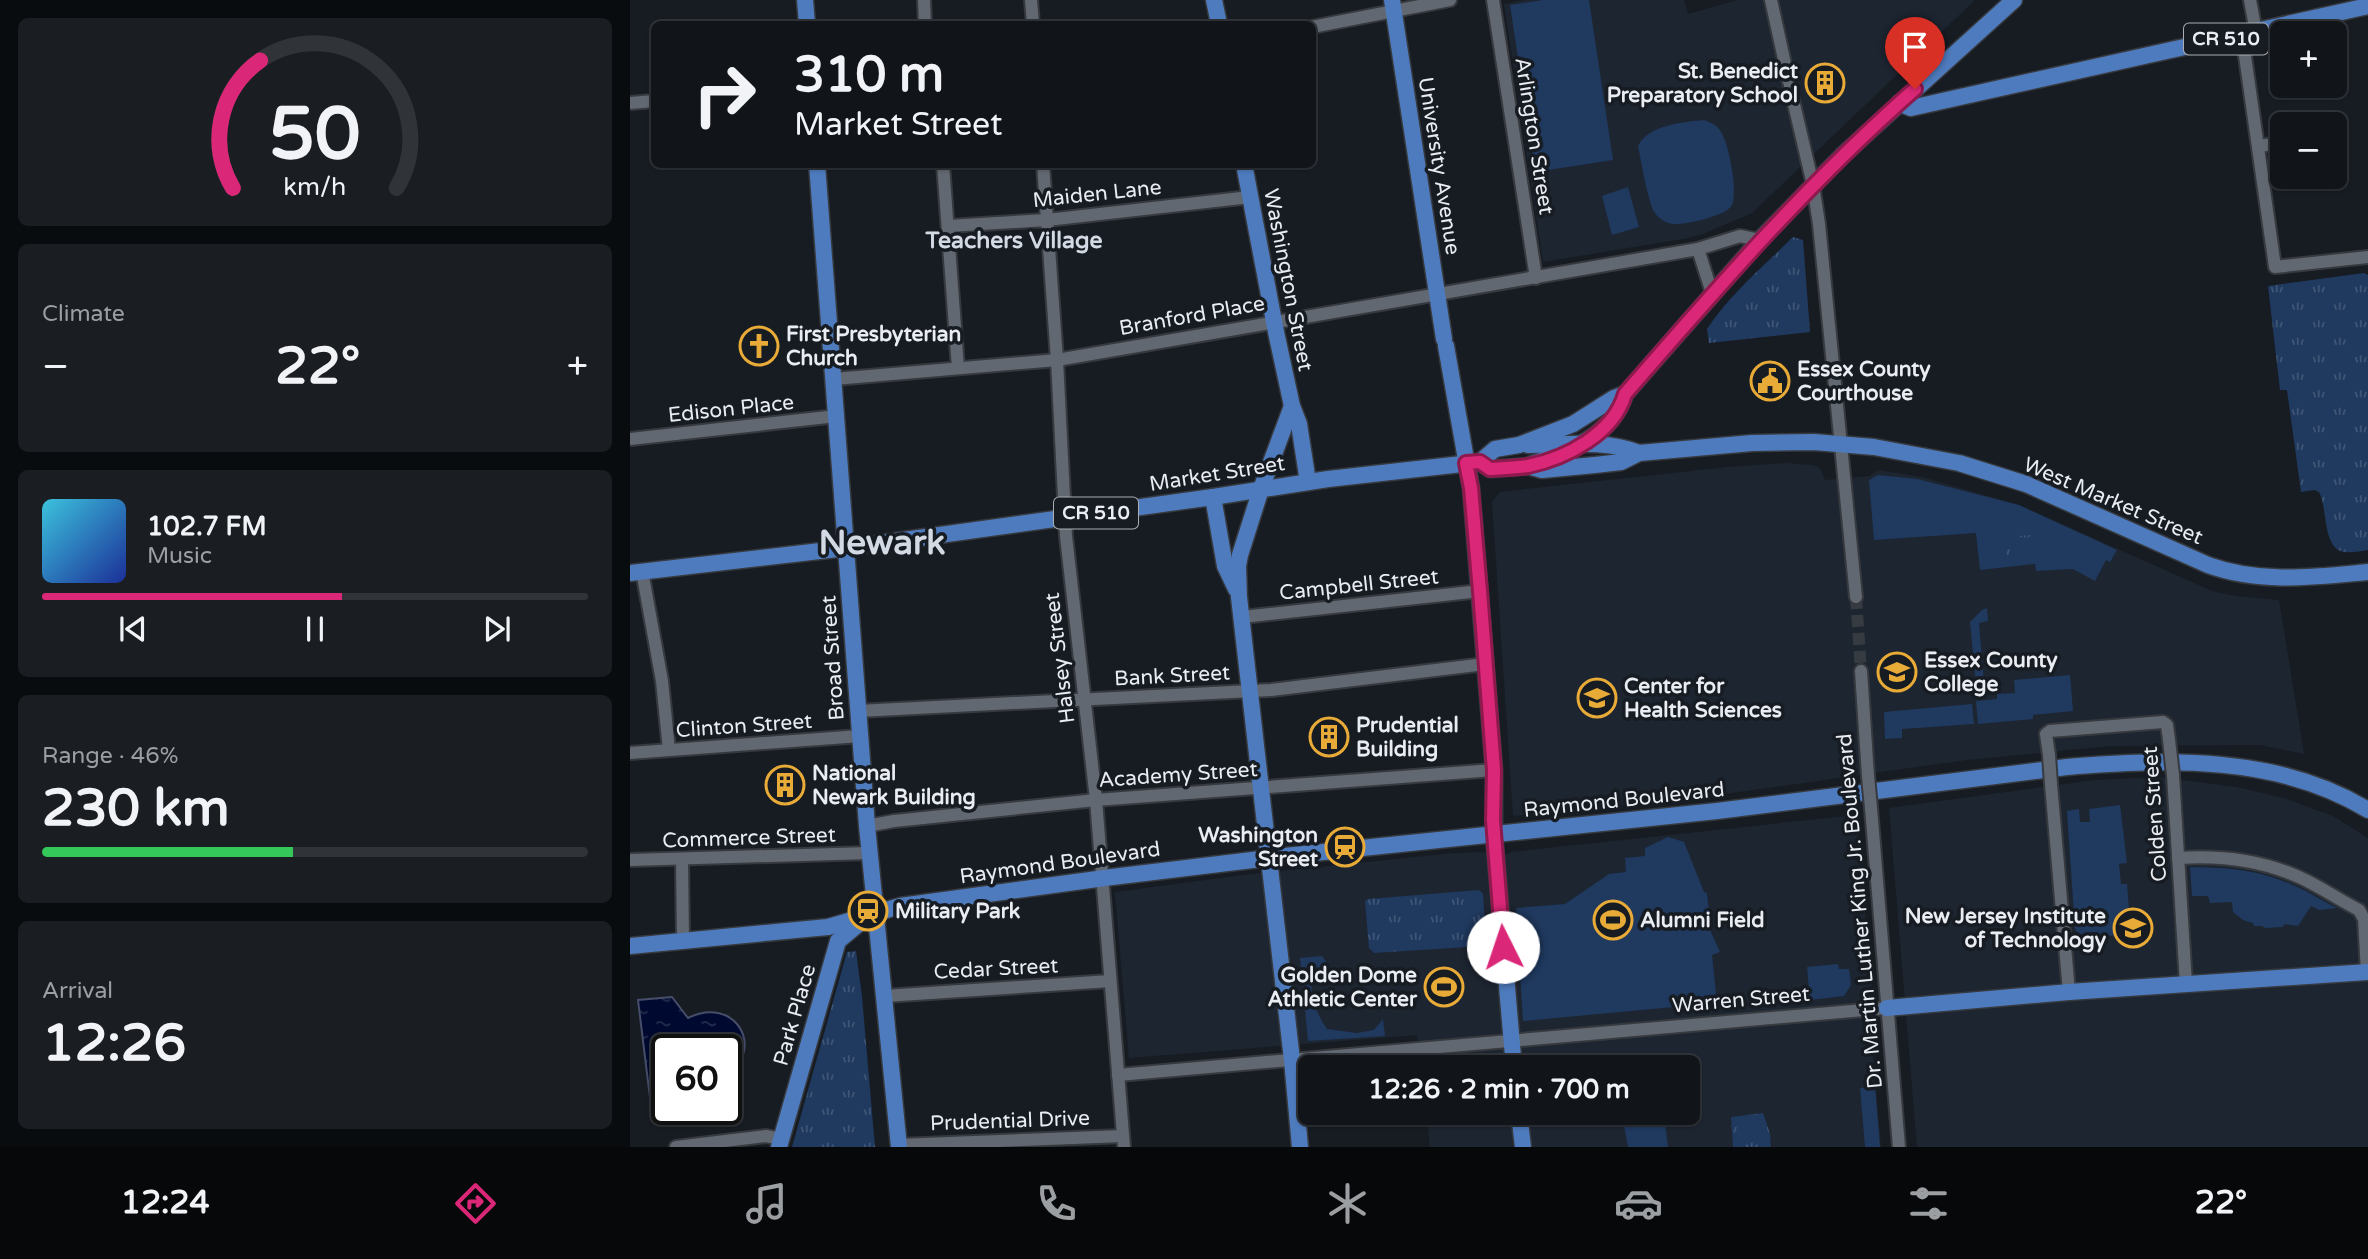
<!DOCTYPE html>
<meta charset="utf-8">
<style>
:root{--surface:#11151a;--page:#1a1e23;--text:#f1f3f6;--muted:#9c9fa2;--line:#303439;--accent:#db2777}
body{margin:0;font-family:"Varela Round",sans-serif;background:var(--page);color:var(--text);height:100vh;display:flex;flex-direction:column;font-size:26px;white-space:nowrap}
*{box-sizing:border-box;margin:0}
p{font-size:23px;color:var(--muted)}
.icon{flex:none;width:38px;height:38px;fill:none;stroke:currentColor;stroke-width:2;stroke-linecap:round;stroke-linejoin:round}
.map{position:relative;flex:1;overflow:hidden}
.drawer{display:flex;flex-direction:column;gap:18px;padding:18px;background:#090c0e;width:630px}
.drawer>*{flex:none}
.hud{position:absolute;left:21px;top:21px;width:665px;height:147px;border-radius:10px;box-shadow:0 2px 5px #0004,0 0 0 2px var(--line);background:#11151a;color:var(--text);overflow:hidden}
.controls{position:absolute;left:1640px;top:21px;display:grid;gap:14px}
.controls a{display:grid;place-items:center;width:77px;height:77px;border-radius:10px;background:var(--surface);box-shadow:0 2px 5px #0004,0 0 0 2px var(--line);font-size:35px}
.speed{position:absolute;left:21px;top:1034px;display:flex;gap:14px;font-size:35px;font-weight:700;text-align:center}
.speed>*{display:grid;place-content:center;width:91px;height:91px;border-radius:50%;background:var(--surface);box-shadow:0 2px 5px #0004,0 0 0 2px var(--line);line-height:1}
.speed .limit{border:4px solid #111;border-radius:10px;background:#fff;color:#111}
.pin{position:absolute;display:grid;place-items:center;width:60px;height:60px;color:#fff;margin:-72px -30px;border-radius:50% 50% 50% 0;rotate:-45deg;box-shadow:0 0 7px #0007}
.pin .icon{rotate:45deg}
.me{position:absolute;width:77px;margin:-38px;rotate:356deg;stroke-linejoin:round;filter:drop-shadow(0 0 5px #0008)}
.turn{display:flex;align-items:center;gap:24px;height:147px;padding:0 28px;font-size:32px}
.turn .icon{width:91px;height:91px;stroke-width:2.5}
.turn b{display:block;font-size:49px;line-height:60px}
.big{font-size:52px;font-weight:700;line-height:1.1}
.drawer .tile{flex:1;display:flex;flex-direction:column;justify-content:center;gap:10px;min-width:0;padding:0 24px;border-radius:10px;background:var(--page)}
.drawer .dial{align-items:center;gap:0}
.dial svg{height:182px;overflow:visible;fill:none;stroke:var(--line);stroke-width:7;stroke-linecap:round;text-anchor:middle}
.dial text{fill:var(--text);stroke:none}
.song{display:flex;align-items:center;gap:21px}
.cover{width:84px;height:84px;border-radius:10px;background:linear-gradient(135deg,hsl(190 70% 55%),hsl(230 70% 35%))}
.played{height:7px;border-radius:4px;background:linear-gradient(90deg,var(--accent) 55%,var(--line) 55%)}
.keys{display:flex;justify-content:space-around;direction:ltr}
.heat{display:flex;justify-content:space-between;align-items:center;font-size:38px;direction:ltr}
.charge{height:10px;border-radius:5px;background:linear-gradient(90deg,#34c759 46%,var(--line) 0)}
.trip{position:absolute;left:668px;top:1055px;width:402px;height:70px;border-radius:10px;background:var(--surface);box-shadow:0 2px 5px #0004,0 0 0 2px var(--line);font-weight:700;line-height:70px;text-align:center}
.tab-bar{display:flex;height:112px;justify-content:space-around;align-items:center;background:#07080a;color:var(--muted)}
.tab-bar .icon{width:49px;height:49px}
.tab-bar .current{color:var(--accent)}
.tab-bar b{font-size:32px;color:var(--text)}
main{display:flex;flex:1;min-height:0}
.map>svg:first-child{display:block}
</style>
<main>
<section class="drawer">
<div class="tile dial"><svg viewBox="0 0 100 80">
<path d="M14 69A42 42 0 1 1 86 69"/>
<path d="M14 69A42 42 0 0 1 26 13" stroke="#db2777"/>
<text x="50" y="56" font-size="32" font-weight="700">50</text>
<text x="50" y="72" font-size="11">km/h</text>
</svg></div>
<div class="tile"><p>Climate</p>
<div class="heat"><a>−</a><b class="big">22°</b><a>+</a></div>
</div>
<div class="tile">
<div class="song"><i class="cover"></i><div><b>102.7 FM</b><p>Music</p></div></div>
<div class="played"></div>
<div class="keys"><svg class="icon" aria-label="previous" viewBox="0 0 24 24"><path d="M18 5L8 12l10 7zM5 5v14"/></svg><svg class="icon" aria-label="pause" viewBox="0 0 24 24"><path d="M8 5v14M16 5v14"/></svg><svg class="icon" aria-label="next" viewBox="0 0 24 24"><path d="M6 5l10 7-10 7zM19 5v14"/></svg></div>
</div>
<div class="tile"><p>Range · 46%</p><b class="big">230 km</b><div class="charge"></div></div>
<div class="tile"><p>Arrival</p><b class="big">12:26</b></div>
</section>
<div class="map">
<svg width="1738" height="1147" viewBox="0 0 1738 1147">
<defs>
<pattern id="park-tufts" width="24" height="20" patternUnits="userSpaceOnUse" patternTransform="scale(1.75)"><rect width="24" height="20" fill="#1f395f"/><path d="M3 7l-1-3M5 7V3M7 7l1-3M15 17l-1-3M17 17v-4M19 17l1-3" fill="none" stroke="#405676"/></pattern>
<pattern id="water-ripples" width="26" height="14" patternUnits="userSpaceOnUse" patternTransform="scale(1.75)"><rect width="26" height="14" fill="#00092f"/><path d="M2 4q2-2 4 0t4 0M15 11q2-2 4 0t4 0" fill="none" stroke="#252d4e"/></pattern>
</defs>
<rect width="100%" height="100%" fill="#171c23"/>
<!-- built -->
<g fill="#1d2531">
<polygon points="895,0 1054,0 1058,14 1108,0 1345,0 1122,213 1073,234 1058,238 913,262 874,4"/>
<polygon points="1157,463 1182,465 1190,468 1195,480 1240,476 1248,470 1292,477 1389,505 1582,591 1605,596 1649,600 1674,754 1630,745 1481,746 1337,760 1066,798 883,816 862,502 870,492 1098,467"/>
<polygon points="1528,777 1607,787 1653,798 1703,816 1738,838 1738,1147 1287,1147 1259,808 1464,780"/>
<polygon points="1226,815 1242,988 1238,994 1251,1147 800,1147 796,1113 1059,1113 1059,1068 791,1067 787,1035 499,1058 485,892 621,874 815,854 848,852 878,854 881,852"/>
</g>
<!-- grass -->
<g fill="#1f395f">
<polygon points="913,0 959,0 983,160 905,172 880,5"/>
<path d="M1074,120C1082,123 1087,125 1091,132C1099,144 1108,192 1102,205C1097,216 1055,225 1043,224C1036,223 1029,219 1025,213C1018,204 1011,159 1008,146C1018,125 1054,122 1074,120Z"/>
<polygon points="998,187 1009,227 982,235 972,196"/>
<polygon points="1248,475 1287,479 1389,505 1487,550 1480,562 1476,560 1465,581 1443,569 1406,571 1405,564 1350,570 1346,533 1244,540 1239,480"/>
<polygon points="1357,608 1358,621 1349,623 1355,695 1347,695 1340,622 1352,610"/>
<polygon points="1440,675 1443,711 1403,715 1403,719 1348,724 1346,701 1367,699 1367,694 1385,693 1384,680"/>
<polygon points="1342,704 1344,724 1272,729 1272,738 1255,739 1254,712"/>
<polygon points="1490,805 1497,863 1489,864 1491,884 1497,884 1501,934 1452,938 1445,929 1437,811 1449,809 1450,822 1460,822 1459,809"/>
<polygon points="1038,837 1054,842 1074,892 1077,893 1081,932 1090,952 1082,955 1087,1003 893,1021 886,908 935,904 979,874 996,872 995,858 1015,856 1015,848"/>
<path d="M1560,867C1596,867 1629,870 1663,885C1678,891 1692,901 1707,908L1689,910L1681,906L1668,926L1655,924L1652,927L1635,928L1632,926H1624L1623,923L1613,920L1603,912L1602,902L1580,903L1578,896H1562Z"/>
<path d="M692,956L697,963L681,976C681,996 685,1012 697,1029L727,1033L744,1030L753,1019L755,1036L678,1041L670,958Z"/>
<polygon points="1208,964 1209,969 1219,969 1221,985 1214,996 1180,1000 1177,967"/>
<polygon points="1245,1086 1250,1147 1235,1147 1230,1088"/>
<polygon points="995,1113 1034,1113 1038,1147 998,1147 994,1126"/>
</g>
<!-- park -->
<g fill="url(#park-tufts)">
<path d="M1163,237L1173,240L1180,332L1079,343L1077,329C1100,294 1134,266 1163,237Z"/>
<path d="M1734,273L1738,275V550C1731,551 1722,553 1715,552C1692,550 1698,508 1689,492L1684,490L1671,492L1657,390H1650L1638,286Z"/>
<polygon points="1402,535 1405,563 1378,566 1375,537"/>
<polygon points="849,890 853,894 856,941 853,946 744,953 739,948 735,901 738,899"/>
<polygon points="226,951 232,997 245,1147 162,1147 217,952"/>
<polygon points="1133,1113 1140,1134 1141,1147 1103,1147 1101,1117"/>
</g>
<!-- water -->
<path fill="url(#water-ripples)" stroke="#464d69" stroke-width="2" d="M42,997L58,1018C104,995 137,1047 96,1077V1050H37V1104L21,1106L8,1000Z"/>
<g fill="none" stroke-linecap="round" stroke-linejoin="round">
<!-- minor-tunnel -->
<polyline stroke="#363b42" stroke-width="12" stroke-dasharray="12 6" stroke-linecap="butt" points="1226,597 1231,671"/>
<defs>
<g id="minor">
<polyline points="294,0 295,24"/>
<polyline points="401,0 403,24"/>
<polyline points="863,0 906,278"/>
<polyline points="1141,0 1159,82"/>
<polyline points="1620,0 1626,32"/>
<polyline points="682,27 820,0"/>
<polyline points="1612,35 1645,267 1738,257"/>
<polyline points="1160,87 1183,185 1189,224 1226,597"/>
<polyline points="0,103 24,101"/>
<polyline points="1628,146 1652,143"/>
<polyline points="313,164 328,368"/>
<polyline points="413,164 427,360 436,536 466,800 494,1147"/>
<polyline points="318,226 417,220 620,197"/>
<polyline points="1068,249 1082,293"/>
<polyline points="204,379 427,360 1068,249 1110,236 1130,240"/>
<polyline points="0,439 207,416"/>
<polyline points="12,571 32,681 39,750"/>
<polyline points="612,617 850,591"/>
<polyline points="1231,671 1238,776"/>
<polyline points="228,711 641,690 855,664"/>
<polyline points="0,753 230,736"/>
<polyline points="1419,755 1416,734 1420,731 1533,722 1537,725 1539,740"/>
<polyline points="1543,775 1556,984"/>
<polyline points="1421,784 1439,992"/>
<polyline points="1241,808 1269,1147"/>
<polyline points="237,826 264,821 466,800 864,770"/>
<path d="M1548,858C1590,855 1632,860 1671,878C1691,887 1709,900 1729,910L1734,919L1737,972"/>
<polyline points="52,859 53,940"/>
<polyline points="0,860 239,853"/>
<polyline points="255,996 480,981"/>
<polyline points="488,1075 1257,1008"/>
<polyline points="269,1145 493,1136"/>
<polyline points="46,1147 136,1136 152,1139"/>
</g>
<g id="major">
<polyline points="175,0 177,24"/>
<polyline points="584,0 589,24"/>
<polyline points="762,0 814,339"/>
<polyline points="1269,103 1281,108 1738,6"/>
<polyline points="187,164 237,826 269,1147"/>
<polyline points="614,164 646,332 662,406 669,424 678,482"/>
<polyline points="816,346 841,488 864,770 864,836 884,1068"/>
<polyline points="662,406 631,489 610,555 608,566 609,597 662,1060 670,1147"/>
<path d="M898,445C934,445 975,439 1009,453"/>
<polyline points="850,462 865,449 889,445 943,424 984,398 995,394"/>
<path d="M902,464C939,452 983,435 995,394L1130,240L1214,154L1384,0"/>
<polyline points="583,497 595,566 606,589"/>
<path d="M0,573L216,548L583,497L698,479L850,462L860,469L898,466L912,470L965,465L991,462L1009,453L1122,443L1184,442L1244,447L1329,463L1396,484L1578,565C1630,584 1684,577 1738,572"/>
<path d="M0,946L198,927L270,906L482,877L655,856L1087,811L1437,767C1539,759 1648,755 1738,810"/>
<polyline points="1257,1008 1439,992 1738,972"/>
<polyline points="889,1113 893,1147"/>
<polyline points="149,1147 208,941 232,921"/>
</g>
</defs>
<!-- minor casing -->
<use href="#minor" stroke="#36393e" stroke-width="16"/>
<!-- major casing -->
<use href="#major" stroke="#36393e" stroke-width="19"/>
<!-- minor -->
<use href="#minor" stroke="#626871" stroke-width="12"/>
<!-- major -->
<use href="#major" stroke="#4e7bbe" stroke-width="16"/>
<defs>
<g id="minor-bridge">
<polyline points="1539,740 1543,775"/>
<polyline points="1419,755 1421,784"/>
<polyline points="1238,776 1241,808"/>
</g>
</defs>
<!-- minor-bridge casing -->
<use href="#minor-bridge" stroke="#36393e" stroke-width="16" stroke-linecap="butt"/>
<!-- minor-bridge -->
<use href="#minor-bridge" stroke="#626871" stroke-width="12"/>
</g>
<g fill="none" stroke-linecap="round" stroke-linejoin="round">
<defs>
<path id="route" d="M873,947L863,820L864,770L850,591L841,488L836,463L850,462L860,469C872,468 886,468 898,466C937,458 984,433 995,394C1088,287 1179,182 1285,89"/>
</defs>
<!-- route casing -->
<use href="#route" stroke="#8e194d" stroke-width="18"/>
<!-- route -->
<use href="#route" stroke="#db2777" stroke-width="12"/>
</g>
<!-- icons -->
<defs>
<symbol id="building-ring" viewBox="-11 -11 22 22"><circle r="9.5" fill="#171c23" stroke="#e9ab38" stroke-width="1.5"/><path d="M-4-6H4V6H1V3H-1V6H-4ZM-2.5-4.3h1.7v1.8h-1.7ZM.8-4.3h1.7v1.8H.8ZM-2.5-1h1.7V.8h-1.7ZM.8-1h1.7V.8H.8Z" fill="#e9ab38"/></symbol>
<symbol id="church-ring" viewBox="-11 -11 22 22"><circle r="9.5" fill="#171c23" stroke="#e9ab38" stroke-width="1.5"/><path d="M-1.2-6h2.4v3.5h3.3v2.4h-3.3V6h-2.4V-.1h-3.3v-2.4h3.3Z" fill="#e9ab38"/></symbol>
<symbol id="civic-ring" viewBox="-11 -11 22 22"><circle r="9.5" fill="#171c23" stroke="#e9ab38" stroke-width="1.5"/><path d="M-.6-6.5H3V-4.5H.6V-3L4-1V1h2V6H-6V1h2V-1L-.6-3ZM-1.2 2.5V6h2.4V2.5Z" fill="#e9ab38"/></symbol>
<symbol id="university-ring" viewBox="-11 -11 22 22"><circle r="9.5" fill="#171c23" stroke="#e9ab38" stroke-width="1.5"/><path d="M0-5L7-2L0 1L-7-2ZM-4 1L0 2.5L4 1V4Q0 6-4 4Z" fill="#e9ab38"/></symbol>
<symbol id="station-ring" viewBox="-11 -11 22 22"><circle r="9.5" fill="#171c23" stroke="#e9ab38" stroke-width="1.5"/><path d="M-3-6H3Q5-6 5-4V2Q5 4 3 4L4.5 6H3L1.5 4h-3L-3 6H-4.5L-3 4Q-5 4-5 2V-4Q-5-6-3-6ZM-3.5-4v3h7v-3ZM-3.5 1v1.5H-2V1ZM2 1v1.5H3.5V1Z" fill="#e9ab38"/></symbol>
<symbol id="stadium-ring" viewBox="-11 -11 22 22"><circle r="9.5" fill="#171c23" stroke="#e9ab38" stroke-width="1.5"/><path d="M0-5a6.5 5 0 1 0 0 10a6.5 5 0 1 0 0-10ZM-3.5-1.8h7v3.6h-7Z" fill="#e9ab38"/></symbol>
</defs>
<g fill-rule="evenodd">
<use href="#building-ring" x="1173" y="61" width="44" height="44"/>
<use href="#church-ring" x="107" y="324" width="44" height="44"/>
<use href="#civic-ring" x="1118" y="359" width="44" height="44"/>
<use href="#university-ring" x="1245" y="650" width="44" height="44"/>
<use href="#university-ring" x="945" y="676" width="44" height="44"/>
<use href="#building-ring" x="677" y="715" width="44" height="44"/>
<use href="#building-ring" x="133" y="763" width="44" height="44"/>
<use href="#station-ring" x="693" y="825" width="44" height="44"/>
<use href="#station-ring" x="216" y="889" width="44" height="44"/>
<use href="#stadium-ring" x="961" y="898" width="44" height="44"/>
<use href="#university-ring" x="1481" y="906" width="44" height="44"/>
<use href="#stadium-ring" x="792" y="965" width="44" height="44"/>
</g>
<g text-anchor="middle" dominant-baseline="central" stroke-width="7" stroke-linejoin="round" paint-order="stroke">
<!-- shield labels -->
<g fill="#171c23" stroke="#aaaeb3" stroke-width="2">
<rect x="1554" y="23.5" width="84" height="31" rx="5"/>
<rect x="424" y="497.5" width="84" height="31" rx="5"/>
</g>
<g font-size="19" font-weight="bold" fill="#e9ecf1">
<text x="1596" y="39">CR 510</text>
<text x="466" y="513">CR 510</text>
</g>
<!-- poi labels -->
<g font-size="21" font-weight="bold" fill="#e9ecf1" stroke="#171c23" text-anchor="start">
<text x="1168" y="71" text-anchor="end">St. Benedict<tspan x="1168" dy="24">Preparatory School</tspan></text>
<text x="156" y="334">First Presbyterian<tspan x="156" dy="24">Church</tspan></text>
<text x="1167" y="369">Essex County<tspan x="1167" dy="24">Courthouse</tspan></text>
<text x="1294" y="660">Essex County<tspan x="1294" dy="24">College</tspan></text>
<text x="994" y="686">Center for<tspan x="994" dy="24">Health Sciences</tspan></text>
<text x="726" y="725">Prudential<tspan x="726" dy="24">Building</tspan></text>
<text x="182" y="773">National<tspan x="182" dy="24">Newark Building</tspan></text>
<text x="688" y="835" text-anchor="end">Washington<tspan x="688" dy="24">Street</tspan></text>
<text x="265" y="911">Military Park</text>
<text x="1476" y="916" text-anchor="end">New Jersey Institute<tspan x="1476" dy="24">of Technology</tspan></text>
<text x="1010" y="920">Alumni Field</text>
<text x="787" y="975" text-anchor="end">Golden Dome<tspan x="787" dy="24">Athletic Center</tspan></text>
</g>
<!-- street labels -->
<g font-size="21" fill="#e9ecf1" stroke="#171c23">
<text transform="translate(904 136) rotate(81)">Arlington Street</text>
<text transform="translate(809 166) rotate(81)">University Avenue</text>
<text transform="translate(467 194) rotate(-6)">Maiden Lane</text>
<text transform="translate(658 280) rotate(79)">Washington Street</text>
<text transform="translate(562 316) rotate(-10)">Branford Place</text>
<text transform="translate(101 409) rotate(-6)">Edison Place</text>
<text transform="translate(587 474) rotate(-9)">Market Street</text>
<text transform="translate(1483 501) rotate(23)">West Market Street</text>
<text transform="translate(729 585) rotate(-6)">Campbell Street</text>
<text transform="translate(203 658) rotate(-94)">Broad Street</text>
<text transform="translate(430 658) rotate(-97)">Halsey Street</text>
<text transform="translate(542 676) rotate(-3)">Bank Street</text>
<text transform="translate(114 726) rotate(-4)">Clinton Street</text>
<text transform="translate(548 775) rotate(-4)">Academy Street</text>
<text transform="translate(994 800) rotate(-6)">Raymond Boulevard</text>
<text transform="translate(1525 814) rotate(-94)">Colden Street</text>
<text transform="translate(119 838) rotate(-2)">Commerce Street</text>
<text transform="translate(430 863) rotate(-8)">Raymond Boulevard</text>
<text transform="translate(1230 911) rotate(-95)">Dr. Martin Luther King Jr. Boulevard</text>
<text transform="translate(366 969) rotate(-3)">Cedar Street</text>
<text transform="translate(1111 1000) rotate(-5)">Warren Street</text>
<text transform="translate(165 1015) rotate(-74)">Park Place</text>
<text transform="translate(380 1121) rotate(-2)">Prudential Drive</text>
</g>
<!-- neighbourhood labels -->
<g font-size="23" font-weight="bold" fill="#d3dae4" stroke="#171c23">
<text x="384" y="241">Teachers Village</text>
</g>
<!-- town labels -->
<g font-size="35" font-weight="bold" fill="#d3dae4" stroke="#171c23">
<text x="252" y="543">Newark</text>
</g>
</g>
</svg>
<div class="controls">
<a>+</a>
<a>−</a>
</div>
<div class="speed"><div class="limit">60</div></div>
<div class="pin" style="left:1285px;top:89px;background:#d93025"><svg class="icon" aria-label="arrive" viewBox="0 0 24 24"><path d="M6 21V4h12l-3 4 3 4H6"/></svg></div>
<svg class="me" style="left:873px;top:947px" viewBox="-20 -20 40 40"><circle r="19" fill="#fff"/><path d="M0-13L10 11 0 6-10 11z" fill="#db2777"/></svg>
<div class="trip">12:26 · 2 min · 700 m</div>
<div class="hud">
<div class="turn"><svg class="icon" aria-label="right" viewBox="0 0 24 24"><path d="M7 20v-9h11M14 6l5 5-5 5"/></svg><div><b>310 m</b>Market Street</div></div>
</div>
</div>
</main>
<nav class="tab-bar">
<b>12:24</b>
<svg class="icon current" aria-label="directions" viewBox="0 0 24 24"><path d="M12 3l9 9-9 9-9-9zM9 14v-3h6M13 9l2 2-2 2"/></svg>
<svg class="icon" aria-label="music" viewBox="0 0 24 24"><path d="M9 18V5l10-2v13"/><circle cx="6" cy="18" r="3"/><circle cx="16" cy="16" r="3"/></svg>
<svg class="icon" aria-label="phone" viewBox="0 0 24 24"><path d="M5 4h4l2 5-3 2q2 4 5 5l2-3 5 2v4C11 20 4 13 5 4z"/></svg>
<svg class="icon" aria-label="climate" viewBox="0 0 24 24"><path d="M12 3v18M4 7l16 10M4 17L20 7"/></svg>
<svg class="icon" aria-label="car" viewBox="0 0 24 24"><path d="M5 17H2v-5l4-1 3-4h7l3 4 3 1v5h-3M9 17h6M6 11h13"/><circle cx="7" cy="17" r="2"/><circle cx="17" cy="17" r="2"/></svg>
<svg class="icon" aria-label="filters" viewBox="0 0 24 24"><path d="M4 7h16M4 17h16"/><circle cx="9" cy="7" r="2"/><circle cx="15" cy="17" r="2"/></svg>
<b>22°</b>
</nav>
